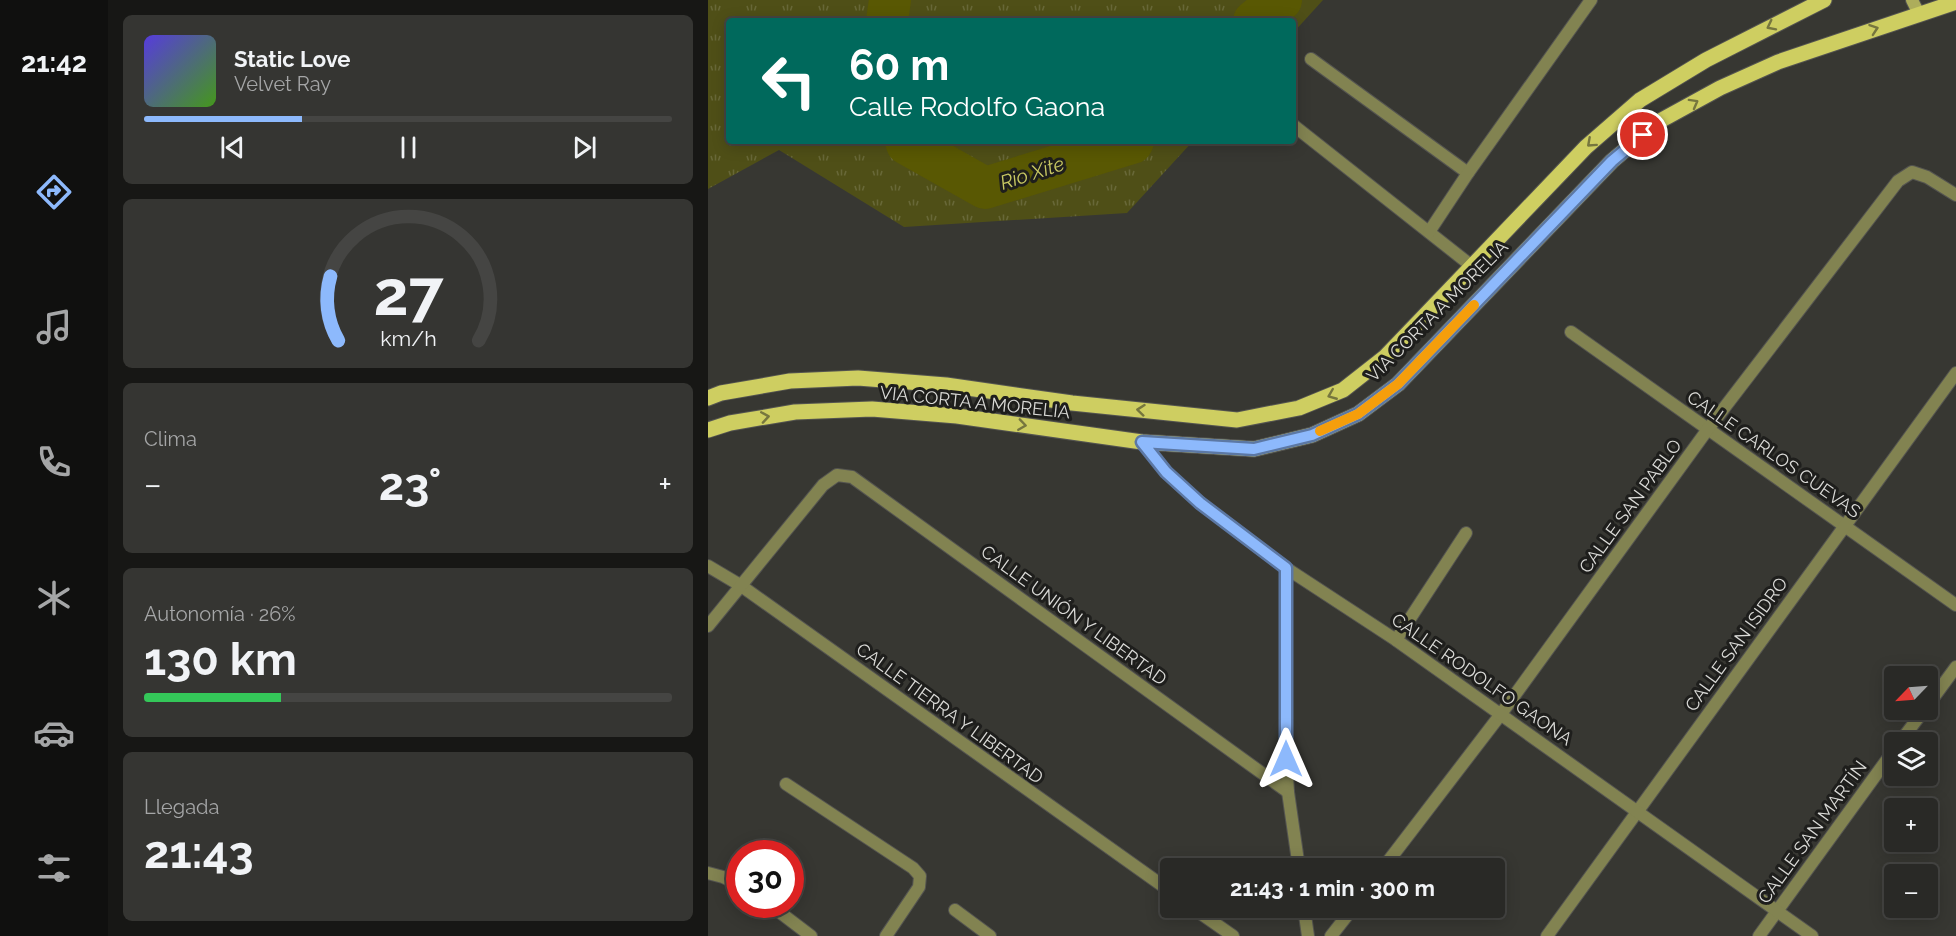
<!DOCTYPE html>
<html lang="es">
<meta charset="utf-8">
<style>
:root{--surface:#292926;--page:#353532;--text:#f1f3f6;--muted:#a5a6a7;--line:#454543;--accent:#8db9fc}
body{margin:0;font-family:Raleway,sans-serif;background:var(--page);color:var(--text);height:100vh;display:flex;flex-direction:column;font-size:22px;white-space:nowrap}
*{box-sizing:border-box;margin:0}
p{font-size:20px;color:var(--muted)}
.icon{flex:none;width:33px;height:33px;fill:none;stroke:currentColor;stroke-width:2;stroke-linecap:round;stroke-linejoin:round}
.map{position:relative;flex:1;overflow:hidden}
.drawer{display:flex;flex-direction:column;gap:15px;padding:15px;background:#171715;width:600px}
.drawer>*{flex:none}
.top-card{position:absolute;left:18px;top:18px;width:570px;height:126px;border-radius:6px;box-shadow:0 3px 15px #0003,0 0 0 2px var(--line);background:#00695c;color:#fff;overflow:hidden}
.needle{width:39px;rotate:245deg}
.tools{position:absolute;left:1176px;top:666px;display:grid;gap:12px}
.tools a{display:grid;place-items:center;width:54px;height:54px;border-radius:6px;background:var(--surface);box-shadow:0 3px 15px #0003,0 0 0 2px var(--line);font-size:30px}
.speed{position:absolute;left:18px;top:840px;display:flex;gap:12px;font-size:30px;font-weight:700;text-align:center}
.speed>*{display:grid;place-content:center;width:78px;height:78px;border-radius:50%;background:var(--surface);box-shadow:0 3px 15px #0003,0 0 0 2px var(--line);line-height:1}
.speed .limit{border:9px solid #d22;background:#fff;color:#111}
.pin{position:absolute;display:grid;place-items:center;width:51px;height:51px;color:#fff;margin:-26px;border:3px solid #fff;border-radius:50%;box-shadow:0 2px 6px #0007}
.me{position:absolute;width:66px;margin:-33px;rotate:0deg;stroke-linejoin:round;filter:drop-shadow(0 0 4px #0008)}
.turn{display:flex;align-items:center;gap:21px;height:126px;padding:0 24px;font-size:27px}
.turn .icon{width:78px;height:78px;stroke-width:2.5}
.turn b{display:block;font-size:42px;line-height:51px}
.big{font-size:45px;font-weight:700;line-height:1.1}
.drawer .tile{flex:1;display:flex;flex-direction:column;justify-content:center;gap:9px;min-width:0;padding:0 21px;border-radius:9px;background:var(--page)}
.drawer .dial{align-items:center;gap:0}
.dial svg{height:156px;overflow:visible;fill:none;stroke:var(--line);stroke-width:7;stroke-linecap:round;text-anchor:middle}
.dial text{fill:var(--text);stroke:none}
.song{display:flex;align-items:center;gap:18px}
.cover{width:72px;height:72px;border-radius:9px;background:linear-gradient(135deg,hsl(250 70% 55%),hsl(100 70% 35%))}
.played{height:6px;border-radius:3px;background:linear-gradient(90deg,var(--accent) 30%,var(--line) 30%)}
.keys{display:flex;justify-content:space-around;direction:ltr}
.heat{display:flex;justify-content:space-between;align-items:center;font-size:33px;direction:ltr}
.charge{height:9px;border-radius:4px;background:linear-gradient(90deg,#34c759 26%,var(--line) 0)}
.trip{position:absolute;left:452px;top:858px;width:345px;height:60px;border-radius:6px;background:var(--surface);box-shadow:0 3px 15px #0003,0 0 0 2px var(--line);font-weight:700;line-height:60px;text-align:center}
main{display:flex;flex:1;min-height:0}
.dock{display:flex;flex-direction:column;width:108px;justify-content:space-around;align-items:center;background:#10100f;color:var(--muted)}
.dock .icon{width:42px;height:42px}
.dock .current{color:var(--accent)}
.dock b{font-size:27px;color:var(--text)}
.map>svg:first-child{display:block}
</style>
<main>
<nav class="dock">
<b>21:42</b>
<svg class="icon current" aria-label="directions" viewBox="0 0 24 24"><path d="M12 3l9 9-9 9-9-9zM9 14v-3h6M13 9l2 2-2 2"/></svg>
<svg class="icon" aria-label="music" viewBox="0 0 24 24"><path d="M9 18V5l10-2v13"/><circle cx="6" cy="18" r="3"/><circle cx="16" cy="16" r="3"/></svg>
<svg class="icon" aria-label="phone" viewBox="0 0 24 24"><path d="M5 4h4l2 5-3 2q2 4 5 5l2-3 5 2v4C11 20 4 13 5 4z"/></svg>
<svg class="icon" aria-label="climate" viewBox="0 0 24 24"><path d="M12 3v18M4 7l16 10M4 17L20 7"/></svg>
<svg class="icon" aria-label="car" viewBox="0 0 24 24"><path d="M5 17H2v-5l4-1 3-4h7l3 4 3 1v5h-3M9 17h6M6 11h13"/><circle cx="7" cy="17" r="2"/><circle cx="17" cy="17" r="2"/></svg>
<svg class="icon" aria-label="filters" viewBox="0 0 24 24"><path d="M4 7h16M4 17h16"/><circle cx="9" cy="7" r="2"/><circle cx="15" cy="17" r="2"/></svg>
</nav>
<section class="drawer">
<div class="tile">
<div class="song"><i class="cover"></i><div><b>Static Love</b><p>Velvet Ray</p></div></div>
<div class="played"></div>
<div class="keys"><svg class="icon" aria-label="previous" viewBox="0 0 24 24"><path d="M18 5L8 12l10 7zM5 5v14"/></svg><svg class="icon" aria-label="pause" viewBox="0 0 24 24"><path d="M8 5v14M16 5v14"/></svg><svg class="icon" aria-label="next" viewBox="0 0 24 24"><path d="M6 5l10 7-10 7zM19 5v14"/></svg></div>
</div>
<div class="tile dial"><svg viewBox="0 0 100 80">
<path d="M14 69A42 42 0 1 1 86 69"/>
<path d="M14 69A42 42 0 0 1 10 36" stroke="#8db9fc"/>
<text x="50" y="56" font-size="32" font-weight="700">27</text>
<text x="50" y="72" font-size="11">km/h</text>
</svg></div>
<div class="tile"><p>Clima</p>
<div class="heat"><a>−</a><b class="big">23°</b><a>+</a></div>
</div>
<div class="tile"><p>Autonomía · 26%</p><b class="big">130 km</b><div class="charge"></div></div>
<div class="tile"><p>Llegada</p><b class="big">21:43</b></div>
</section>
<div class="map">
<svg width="1248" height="936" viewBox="0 0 1248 936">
<defs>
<pattern id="grass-tufts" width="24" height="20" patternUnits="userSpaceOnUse" patternTransform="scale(1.5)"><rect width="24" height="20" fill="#4f4f17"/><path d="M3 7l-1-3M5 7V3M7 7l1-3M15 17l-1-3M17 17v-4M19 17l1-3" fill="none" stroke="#686838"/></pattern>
</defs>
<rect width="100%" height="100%" fill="#373732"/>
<!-- grass -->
<polygon fill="url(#grass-tufts)" points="0,0 615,0 585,33 585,21 21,21 21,141 485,141 419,213 196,227 71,150 0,189"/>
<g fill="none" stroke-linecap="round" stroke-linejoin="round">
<!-- river -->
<g stroke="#595803" stroke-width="42">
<polyline points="179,21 182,0"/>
<polyline points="546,21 573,0"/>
<polyline points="198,141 199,144 277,188 424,143 425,141"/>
</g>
<defs>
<g id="minor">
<polyline points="603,59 760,173"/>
<polyline points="585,125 765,267"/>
<polyline points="721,232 760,173 883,0"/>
<polyline points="863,332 1248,605"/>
<polyline points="0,566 32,585 462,891"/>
<polyline points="578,568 578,759 580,792 591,868"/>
<polyline points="0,626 115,485 129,475 144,477 580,792"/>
<polyline points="688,640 758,533"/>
<polyline points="1220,705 1248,667"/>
<polyline points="1192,742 1216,710"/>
<polyline points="78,784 205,868 212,876 211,887 178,936"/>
<polyline points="675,868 793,714 1000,429 1190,181 1204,172 1219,177 1248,195"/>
<polyline points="0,873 15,877 32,885"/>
<polyline points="61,904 103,936"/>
<polyline points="485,908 525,936"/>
<polyline points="596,908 600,936"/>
<polyline points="247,910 282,936"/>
<polyline points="623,936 645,908"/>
<polyline points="839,936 1248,373"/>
<polyline points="1051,936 1186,750"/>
</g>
<polyline id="tertiary" points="434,442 458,472 492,503 578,568 688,640 1104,936"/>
<polyline id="secondary" points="1204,0 1211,14"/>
<g id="primary">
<polyline points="0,398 13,393 82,381 150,378 238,385 364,403 529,420 591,408 635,390 677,357 878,147 932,100 998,60 1116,0"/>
<polyline points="0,430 22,423 87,412 164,409 249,416 434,442 546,449 604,435 650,414 690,384 904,161 950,122 1012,88 1070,62 1248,2"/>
</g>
</defs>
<!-- minor casing -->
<use href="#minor" stroke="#545450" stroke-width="14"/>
<!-- tertiary casing -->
<use href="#tertiary" stroke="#545450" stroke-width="14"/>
<!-- secondary casing -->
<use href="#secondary" stroke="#545450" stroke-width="14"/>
<!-- primary casing -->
<use href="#primary" stroke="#545450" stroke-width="17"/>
<!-- minor -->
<use href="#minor" stroke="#828351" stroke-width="12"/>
<!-- tertiary -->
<use href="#tertiary" stroke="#828351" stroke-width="12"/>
<!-- secondary -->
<use href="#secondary" stroke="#adad5b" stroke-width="12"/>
<!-- primary -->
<use href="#primary" stroke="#cece61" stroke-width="15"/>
</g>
<!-- one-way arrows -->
<defs><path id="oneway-chevron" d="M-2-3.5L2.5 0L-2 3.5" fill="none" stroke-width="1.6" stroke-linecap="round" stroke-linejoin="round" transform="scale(1.5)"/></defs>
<g stroke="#76763e">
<use href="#oneway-chevron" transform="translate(1063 26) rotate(153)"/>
<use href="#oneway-chevron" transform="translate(1166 29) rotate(-19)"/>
<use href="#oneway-chevron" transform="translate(986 103) rotate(-29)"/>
<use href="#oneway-chevron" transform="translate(883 143) rotate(138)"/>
<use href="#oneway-chevron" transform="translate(624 395) rotate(158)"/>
<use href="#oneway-chevron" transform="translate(433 410) rotate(-174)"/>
<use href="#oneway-chevron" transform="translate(57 417) rotate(-9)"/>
<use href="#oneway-chevron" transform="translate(314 425) rotate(8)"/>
</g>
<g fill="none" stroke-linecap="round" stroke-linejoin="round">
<defs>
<polyline id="route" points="578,759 578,568 492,503 458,472 434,442 546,449 604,435 650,414 690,384 904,161 935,135"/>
</defs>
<!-- route casing -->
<use href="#route" stroke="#5c78a4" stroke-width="15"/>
<!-- route -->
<use href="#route" stroke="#8db9fc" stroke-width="10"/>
<!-- slow -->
<polyline stroke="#f59e0b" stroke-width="10" points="612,431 650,414 690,384 766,305"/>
</g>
<g text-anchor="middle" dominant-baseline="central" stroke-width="6" stroke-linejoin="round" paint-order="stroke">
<!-- street labels -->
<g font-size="18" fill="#dadad7" stroke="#1e1e1c">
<text transform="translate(729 311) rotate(-45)">VIA CORTA A MORELIA</text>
<text transform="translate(267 402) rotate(6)">VIA CORTA A MORELIA</text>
<text transform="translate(1066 454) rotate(35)">CALLE CARLOS CUEVAS</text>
<text transform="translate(922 506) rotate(-54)">CALLE SAN PABLO</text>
<text transform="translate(366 615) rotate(36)">CALLE UNIÓN Y LIBERTAD</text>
<text transform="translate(1028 644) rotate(-54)">CALLE SAN ISIDRO</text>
<text transform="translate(774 679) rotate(35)">CALLE RODOLFO GAONA</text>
<text transform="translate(242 713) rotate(36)">CALLE TIERRA Y LIBERTAD</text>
<text transform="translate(1104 832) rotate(-54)">CALLE SAN MARTÍN</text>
</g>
<!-- water labels -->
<g font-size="20" font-style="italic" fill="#c9c963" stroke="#1e1e1c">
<text transform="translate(324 173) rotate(-18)">Rio Xite</text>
</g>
</g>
</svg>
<div class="tools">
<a><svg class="needle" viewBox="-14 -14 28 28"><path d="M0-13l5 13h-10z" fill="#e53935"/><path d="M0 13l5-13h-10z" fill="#a5a6a7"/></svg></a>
<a><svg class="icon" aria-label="layers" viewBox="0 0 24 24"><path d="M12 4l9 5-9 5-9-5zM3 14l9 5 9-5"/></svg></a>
<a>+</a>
<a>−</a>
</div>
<div class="speed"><div class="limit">30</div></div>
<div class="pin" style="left:935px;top:135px;background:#d93025"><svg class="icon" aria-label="arrive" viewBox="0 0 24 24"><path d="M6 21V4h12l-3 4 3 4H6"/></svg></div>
<svg class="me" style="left:578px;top:759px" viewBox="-20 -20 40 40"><path d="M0-17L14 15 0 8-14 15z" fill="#8db9fc" stroke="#fff" stroke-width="4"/></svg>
<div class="trip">21:43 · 1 min · 300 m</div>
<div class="top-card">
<div class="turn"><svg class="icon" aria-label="left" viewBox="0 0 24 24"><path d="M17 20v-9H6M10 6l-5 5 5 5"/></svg><div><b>60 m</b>Calle Rodolfo Gaona</div></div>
</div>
</div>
</main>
